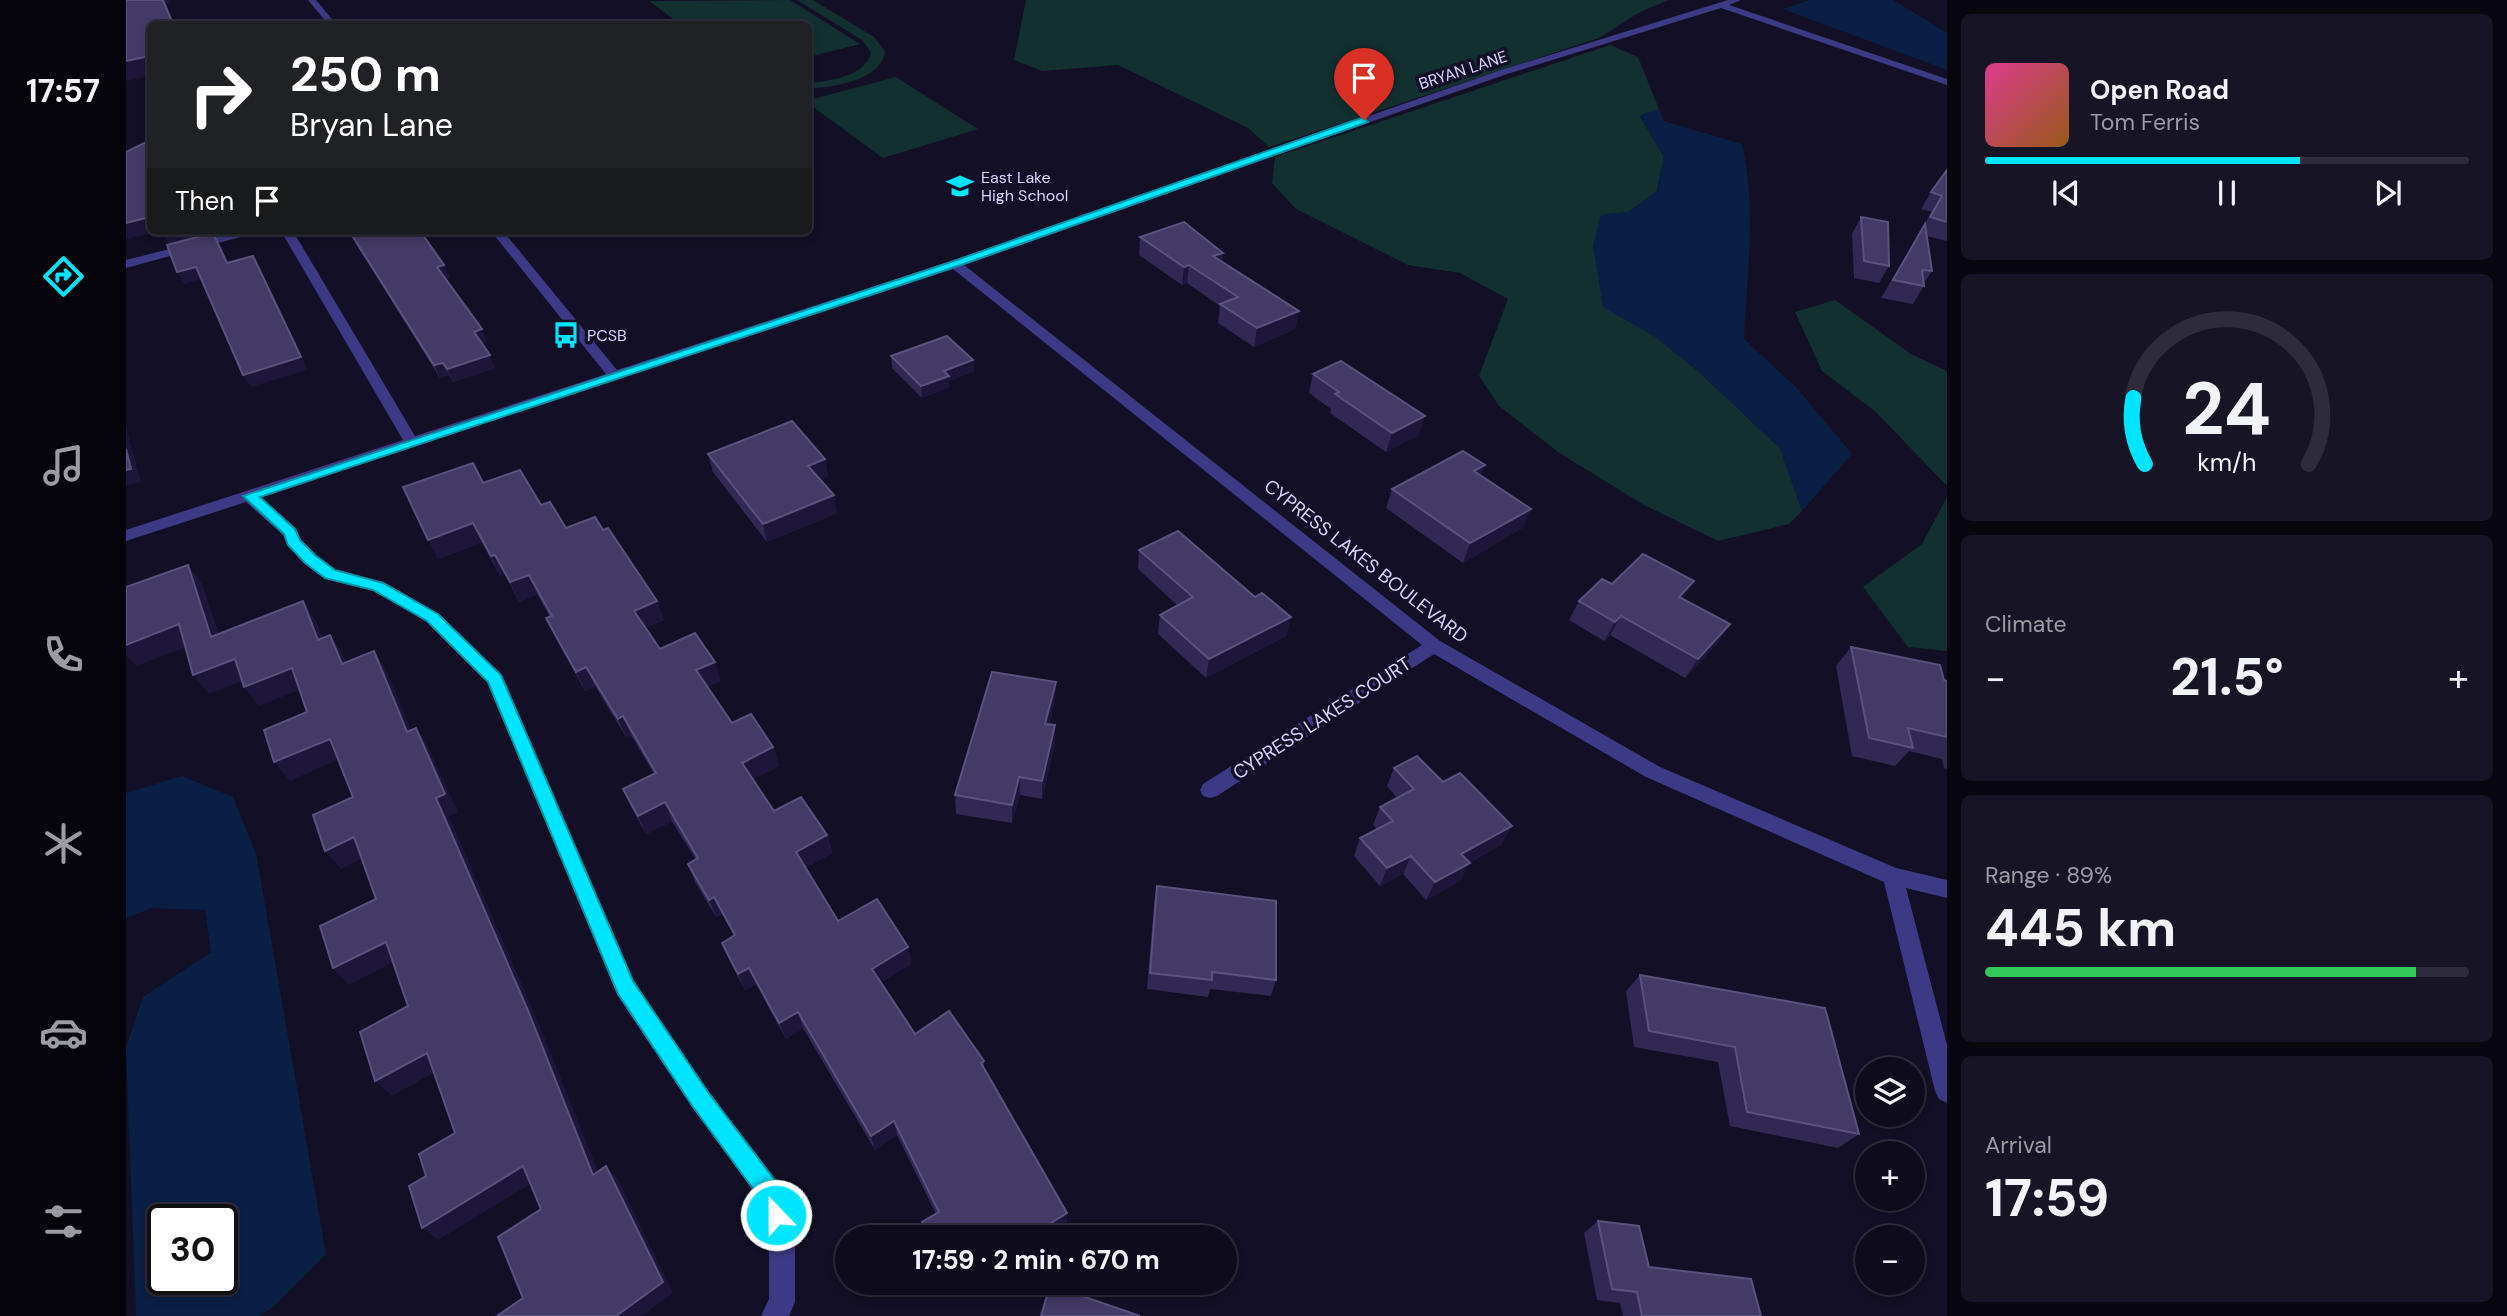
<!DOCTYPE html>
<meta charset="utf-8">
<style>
:root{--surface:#0e0b1c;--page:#171425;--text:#f1f3f6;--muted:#9b9ba3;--line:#2e2b3b;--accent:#00e5ff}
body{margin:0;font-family:"DM Sans",sans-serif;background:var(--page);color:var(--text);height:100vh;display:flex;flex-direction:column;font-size:26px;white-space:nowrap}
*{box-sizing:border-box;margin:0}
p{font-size:23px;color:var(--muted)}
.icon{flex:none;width:38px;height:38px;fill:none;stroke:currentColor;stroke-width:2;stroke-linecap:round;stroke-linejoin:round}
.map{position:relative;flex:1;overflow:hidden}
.drawer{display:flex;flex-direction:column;gap:14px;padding:14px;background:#08060f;width:560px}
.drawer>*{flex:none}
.guide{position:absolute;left:21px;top:21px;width:665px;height:214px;border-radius:10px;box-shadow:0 4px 10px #0003,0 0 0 2px var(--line);background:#202124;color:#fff;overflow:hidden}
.fabs{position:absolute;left:1729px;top:1057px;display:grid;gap:14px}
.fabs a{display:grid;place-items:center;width:70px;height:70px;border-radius:50%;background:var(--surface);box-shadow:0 4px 10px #0003,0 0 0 2px var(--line);font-size:35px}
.speed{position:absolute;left:21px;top:1204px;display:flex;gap:14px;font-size:35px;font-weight:700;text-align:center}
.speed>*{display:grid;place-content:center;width:91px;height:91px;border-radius:50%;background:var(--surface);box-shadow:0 4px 10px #0003,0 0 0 2px var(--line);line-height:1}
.speed .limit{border:4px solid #111;border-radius:10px;background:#fff;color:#111}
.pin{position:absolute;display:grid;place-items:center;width:60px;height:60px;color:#fff;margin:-72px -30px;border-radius:50% 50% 50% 0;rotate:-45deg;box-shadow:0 0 7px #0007}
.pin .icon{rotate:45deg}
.me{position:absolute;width:77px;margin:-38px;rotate:338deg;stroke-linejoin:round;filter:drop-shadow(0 0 5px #0008)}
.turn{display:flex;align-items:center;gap:24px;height:147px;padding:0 28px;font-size:32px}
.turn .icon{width:91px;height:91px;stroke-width:2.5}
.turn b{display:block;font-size:49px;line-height:60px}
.then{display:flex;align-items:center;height:66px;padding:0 28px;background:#0003;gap:14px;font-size:26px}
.big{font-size:52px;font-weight:700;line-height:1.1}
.drawer .card{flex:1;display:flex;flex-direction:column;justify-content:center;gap:10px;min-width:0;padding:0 24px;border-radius:10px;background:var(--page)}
.drawer .dial{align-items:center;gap:0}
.dial svg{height:182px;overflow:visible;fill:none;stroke:var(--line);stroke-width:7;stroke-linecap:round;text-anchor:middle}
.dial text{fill:var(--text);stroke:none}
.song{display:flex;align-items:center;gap:21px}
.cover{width:84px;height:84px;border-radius:10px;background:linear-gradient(135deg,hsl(330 70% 55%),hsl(30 70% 35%))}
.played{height:7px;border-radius:4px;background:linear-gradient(90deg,var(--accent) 65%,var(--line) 65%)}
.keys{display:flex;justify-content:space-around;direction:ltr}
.heat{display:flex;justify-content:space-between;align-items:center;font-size:38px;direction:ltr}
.charge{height:10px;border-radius:5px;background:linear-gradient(90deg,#34c759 89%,var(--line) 0)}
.trip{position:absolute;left:709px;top:1225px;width:402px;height:70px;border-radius:35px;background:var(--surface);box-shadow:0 4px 10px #0003,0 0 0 2px var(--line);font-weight:700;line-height:70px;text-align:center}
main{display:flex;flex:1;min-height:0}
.tabs{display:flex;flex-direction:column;width:126px;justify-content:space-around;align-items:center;background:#06040b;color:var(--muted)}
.tabs .icon{width:49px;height:49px}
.tabs .active{color:var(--accent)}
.tabs b{font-size:32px;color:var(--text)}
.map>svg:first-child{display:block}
</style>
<main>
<nav class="tabs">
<b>17:57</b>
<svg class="icon active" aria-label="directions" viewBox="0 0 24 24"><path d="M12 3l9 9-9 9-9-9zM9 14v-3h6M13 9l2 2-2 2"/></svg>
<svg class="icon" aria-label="music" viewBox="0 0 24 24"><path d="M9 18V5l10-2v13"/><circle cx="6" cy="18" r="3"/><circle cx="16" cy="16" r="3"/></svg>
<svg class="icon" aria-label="phone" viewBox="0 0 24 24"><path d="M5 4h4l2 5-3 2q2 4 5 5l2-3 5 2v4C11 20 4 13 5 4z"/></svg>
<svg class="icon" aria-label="climate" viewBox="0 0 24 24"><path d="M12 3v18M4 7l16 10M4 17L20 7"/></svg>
<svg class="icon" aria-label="car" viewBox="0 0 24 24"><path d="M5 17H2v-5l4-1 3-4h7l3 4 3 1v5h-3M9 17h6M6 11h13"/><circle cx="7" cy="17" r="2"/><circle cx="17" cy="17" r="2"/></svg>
<svg class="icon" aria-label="filters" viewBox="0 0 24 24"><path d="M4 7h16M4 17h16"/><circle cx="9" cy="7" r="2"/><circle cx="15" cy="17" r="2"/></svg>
</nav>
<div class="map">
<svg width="1821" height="1316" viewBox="0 0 1821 1316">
<rect width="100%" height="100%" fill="#130f26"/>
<!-- green -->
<g fill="#12302f">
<polygon points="664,0 734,44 683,57 682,24 554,24 523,1"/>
<path d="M671,0H687L748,37L759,51C756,81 706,87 683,89V83C703,81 741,76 745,52L736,40Z"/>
<polygon points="900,0 1543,0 1514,12 1473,38 1143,147 1122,128 992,65 916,71 888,60"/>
<polygon points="1484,45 1512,57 1533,109 1514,116 1538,157 1531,191 1504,211 1531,338 1573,372 1654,448 1676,511 1663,524 1592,541 1516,504 1432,452 1373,406 1353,376 1382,299 1334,273 1282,265 1170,209 1146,183 1149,157"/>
<polygon points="770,77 852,129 757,158 683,104 683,100"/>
<polygon points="1709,300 1785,354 1821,371 1821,486 1750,412 1696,371 1669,312"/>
<polygon points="1821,497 1821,651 1782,647 1737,587 1796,544"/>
</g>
<!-- water -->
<g fill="#0a1f44" fill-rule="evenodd">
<polygon points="1683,0 1767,0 1821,33 1821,70 1657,9"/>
<path d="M1533,109L1538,121L1616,144C1631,208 1621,274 1618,339L1670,387L1726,454L1676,511L1654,448L1573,372L1531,338L1477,307L1467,245L1475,215L1504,211L1531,191L1538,157L1514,115Z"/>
<path d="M56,776L107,797L130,853L200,1254L146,1308L133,1316H10L0,1048L17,997L85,952L79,910L26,908L0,918V793ZM37,1220H96V1279H37Z"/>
</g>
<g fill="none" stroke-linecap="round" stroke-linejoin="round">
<!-- minor -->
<g fill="#3d3a85" fill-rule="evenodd">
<polygon points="182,0 190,0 210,24 202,24"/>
<polygon points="1602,0 1615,0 1603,5 1821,79 1821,85 1595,8 1381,74 838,265 1314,641 1534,767 1770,868 1821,880 1821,898 1780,888 1821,1045 1821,1103 1813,1099 1809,1091 1758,882 1520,777 1308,654 1091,796 1084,798 1077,796 1074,790 1077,784 1296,645 827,269 134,497 170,528 175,540 190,555 210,570 258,582 313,614 375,674 507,980 582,1091 652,1182 669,1238 669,1302 663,1316 635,1316 643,1299 643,1238 632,1197 566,1107 491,994 362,683 301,622 247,590 199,578 178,563 162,546 157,535 120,502 0,541 0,530 277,440 155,231 167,231 289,436 480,374 365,231 377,231 491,370 825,261 1375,70"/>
<polygon points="116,231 136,231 0,268 0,260"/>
</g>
</g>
<!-- wall -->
<g fill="#312854">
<polygon points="1821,170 1821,241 1801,236 1806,271 1798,283 1798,286 1787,304 1755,298 1806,212 1795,209 1805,192"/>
<polygon points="1735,217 1763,266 1753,283 1728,278 1726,234"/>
<polygon points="225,231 294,231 318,265 323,277 320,279 361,342 356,343 369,368 327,382 323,375 314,378 233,249 227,237 229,236"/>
<polygon points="1014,237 1097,253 1096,262 1173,311 1169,329 1128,347 1092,323 1094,306 1061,283 1056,285 1013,255"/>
<polygon points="765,356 847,360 848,371 823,381 823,387 796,398 766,368"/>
<polygon points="1187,374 1293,435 1260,452 1204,413 1205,409 1183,393"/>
<polygon points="582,454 699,459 702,477 694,480 708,495 711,513 641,542 587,472"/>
<polygon points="1355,476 1405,509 1396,528 1337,563 1260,508 1266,489"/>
<polygon points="357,483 415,505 440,528 538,620 520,628 534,649 595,681 581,687 606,723 647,747 653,766 627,779 648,811 701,835 706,853 679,868 712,921 782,947 785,964 755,982 789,1034 858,1061 858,1068 941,1213 941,1225 922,1237 801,1237 796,1222 810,1214 771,1135 749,1150 677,1028 660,1039 630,984 619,990 603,960 596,943 608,936 596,914 590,917 569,882 562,864 570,860 546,821 520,834 505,807 497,789 528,774 505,735 500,737 469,686 459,691 429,637 420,618 424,617 411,594 393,602 379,574 374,576 356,542 312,559 302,540"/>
<polygon points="1013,550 1129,597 1165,617 1160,636 1080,678 1032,634 1034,615 1051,605 1012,569"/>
<polygon points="1568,581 1557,599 1591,644 1559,678 1484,635 1478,641 1443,620 1453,601 1486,584"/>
<polygon points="1725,647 1821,681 1821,769 1818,768 1816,759 1783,751 1769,766 1726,756 1710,666"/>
<polygon points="929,701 923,724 929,725 929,744 916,799 894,795 886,823 830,814 829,795"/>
<polygon points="1268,768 1376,844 1343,863 1334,881 1300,900 1277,874 1254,886 1228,856 1234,838 1251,829 1247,825 1254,807 1271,798 1261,786"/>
<polygon points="1031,886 1150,980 1145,996 1084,989 1082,997 1021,989 1028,904"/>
<polygon points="1514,975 1733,1134 1712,1148 1604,1126 1592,1062 1508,1047 1500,991"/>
<polygon points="1472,1221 1523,1267 1635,1316 1497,1316 1494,1303 1471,1300 1458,1233"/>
<polygon points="823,1283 852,1283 830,1297"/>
</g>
<!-- shaded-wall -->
<g fill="#1d163a">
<polygon points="37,0 43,0 44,3 40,3 49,24 47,24"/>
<polygon points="24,56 24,76 0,81 0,61"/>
<polygon points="24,217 24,231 37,231 0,239 0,223"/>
<polygon points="38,231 87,231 89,235 88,235 108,275 44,246 35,232"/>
<polygon points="1097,253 1095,271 1087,256"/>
<polygon points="127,256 182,370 125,387 117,375"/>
<polygon points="318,265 323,277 317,279 311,267"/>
<polygon points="1063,265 1061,283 1056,285 1058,267"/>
<polygon points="70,267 77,279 58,284 51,272"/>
<polygon points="1173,311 1169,329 1128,347 1131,328"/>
<polygon points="356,329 361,342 353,344 348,332"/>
<polygon points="364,355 369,368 327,382 321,369"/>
<polygon points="847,360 848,371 823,381 823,387 796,398 795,386 818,371"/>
<polygon points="317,363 323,375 314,378 308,365"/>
<polygon points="1299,416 1293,435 1260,452 1266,433"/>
<polygon points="0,427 15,482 0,486"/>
<polygon points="699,459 702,477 685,483 682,466"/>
<polygon points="1359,465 1352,485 1348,471"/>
<polygon points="708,495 711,513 641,542 637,524"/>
<polygon points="1405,509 1396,528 1337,563 1344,543"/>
<polygon points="347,523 356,542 312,559 302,540"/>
<polygon points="369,555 379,574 374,576 365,556"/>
<polygon points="62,565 76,584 100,656 85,637"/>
<polygon points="403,575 411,594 393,602 384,582"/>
<polygon points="1568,581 1557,600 1553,597"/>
<polygon points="177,601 190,621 206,659 192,640"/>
<polygon points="531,601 538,620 515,630 508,611"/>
<polygon points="1495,616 1484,635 1478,641 1489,622"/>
<polygon points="1165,617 1160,636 1080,678 1083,659"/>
<polygon points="53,624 69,644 10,666 0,655 0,645"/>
<polygon points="1604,624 1591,644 1559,678 1572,659"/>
<polygon points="204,635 217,655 229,683 216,664"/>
<polygon points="248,651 260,670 294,751 281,732"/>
<polygon points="109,659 124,678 83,694 67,675"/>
<polygon points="589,662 595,681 576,689 570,670"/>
<polygon points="460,667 469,686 459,691 450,672"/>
<polygon points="166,668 180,687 133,706 118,687"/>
<polygon points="930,682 929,701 919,743 919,724"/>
<polygon points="497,716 505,735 500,737 492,719"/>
<polygon points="929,725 929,744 916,799 916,781"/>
<polygon points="290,728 302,747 332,812 323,816 415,1029 479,1188 467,1175 310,798"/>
<polygon points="204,739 218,757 164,781 148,762"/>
<polygon points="647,747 653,766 622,782 616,763"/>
<polygon points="893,777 894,795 886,823 886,805"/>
<polygon points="539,802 546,821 520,834 512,816"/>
<polygon points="1386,826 1376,844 1326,872 1335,854"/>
<polygon points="701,835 706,853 675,870 670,852"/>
<polygon points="228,837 243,855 215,869 199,851"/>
<polygon points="1285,856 1277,874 1254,886 1261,868"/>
<polygon points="1344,863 1334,881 1300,900 1309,882"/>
<polygon points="588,897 596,914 590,917 583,900"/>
<polygon points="260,942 275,958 223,985 207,968"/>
<polygon points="782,947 785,964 750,985 746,969"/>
<polygon points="623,968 630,984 619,990 612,974"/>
<polygon points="672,1012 677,1028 660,1039 653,1023"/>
<polygon points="301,1053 316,1068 266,1096 249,1081"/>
<polygon points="768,1121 771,1135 749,1150 745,1136"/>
<polygon points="397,1166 411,1180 312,1240 296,1228"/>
<polygon points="480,1166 492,1179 547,1293 516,1316 490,1316"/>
<polygon points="941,1213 941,1225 922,1237 903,1237"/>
<polygon points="833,1283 852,1283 830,1297 828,1286"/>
</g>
<!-- building -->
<g fill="#433a66" stroke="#5a527e" stroke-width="2">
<polygon points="0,0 37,0 47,24 24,24 24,56 0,61"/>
<polygon points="24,140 24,217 0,223 0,152"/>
<polygon points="1821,170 1821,222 1804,217 1816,196 1805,192"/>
<polygon points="1735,217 1762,222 1763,266 1738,261"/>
<polygon points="1058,222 1097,253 1087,256 1173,311 1131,328 1094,304 1112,297 1063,265 1058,267 1014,237"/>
<polygon points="1799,224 1806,271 1796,270 1798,286 1767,280"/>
<polygon points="227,231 294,231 318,265 311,267 356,329 348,332 364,355 321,369 317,363 308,365 227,237 230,236"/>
<polygon points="87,233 101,263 127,256 175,357 117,375 70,267 51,272 41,245"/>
<polygon points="821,336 847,360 818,371 823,376 795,386 765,356"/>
<polygon points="1215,361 1299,416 1266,433 1209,394 1213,392 1187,374"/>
<polygon points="666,421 699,459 682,466 708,495 637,524 582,454"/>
<polygon points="0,449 5,469 0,470"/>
<polygon points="1337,451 1359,465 1348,471 1405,509 1344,543 1266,489"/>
<polygon points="347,463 357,483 394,470 415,505 424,502 440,528 469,517 477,530 482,528 531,601 508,611 534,649 569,633 589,662 570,670 606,723 625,714 647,747 616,763 648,811 675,797 701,835 670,852 712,921 751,899 782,947 746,969 789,1034 823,1011 858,1061 855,1063 941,1213 903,1237 804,1237 796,1222 813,1212 768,1121 745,1136 672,1012 653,1023 623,968 612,974 596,943 609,935 588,897 583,900 562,864 572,858 539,802 512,816 497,789 530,773 497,716 492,719 460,667 450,672 420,618 426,616 403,575 384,582 369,555 365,556 347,523 302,540 277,487"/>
<polygon points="1052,531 1129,597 1136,593 1165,617 1083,659 1034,615 1067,597 1013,550"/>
<polygon points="1517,554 1568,581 1553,597 1604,624 1572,659 1495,616 1489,622 1453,601 1476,579 1486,584"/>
<polygon points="62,565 85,637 177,601 192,640 204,635 216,664 248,651 281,732 290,728 319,794 310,798 403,1013 467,1175 480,1166 537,1282 490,1316 371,1316 397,1298 372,1237 415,1209 397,1166 296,1228 283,1186 300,1176 293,1154 329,1133 301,1053 249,1081 234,1032 282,1006 260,942 207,968 194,926 250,899 228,837 199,851 187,815 227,797 204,739 148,762 138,730 181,712 166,668 118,687 109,659 67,675 53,624 0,645 0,587"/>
<polygon points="1725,647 1814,665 1818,680 1821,681 1821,737 1782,728 1787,748 1743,738"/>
<polygon points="866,672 930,682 919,724 929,725 916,781 893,777 886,805 829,795"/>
<polygon points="1291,756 1317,782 1334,773 1386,826 1335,854 1344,863 1309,882 1285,856 1261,868 1234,838 1267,821 1254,807 1288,789 1268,768"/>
<polygon points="1031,886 1150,901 1150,980 1086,972 1086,980 1024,973"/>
<polygon points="1514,975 1699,1008 1733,1134 1621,1112 1609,1047 1523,1031"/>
<polygon points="1472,1221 1513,1226 1523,1267 1625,1279 1635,1316 1516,1316 1511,1292 1486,1289"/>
<polygon points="924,1285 1014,1316 915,1316"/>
</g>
<!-- route -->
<polygon fill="#00e5ff" stroke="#0095a6" stroke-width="2" points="1238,117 1242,122 832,266 134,497 169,529 174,540 189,555 209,570 257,583 312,614 375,675 507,981 582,1092 651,1183 661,1215 658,1223 650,1226 641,1223 633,1197 567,1107 492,994 362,682 301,621 247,590 199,578 179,563 162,545 158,534 117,496 825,262"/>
<!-- icons -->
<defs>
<symbol id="school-bare" viewBox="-9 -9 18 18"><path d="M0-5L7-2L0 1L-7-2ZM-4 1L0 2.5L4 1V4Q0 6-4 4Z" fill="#00e5ff" stroke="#130f26" stroke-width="2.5" paint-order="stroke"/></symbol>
<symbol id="bus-bare" viewBox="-9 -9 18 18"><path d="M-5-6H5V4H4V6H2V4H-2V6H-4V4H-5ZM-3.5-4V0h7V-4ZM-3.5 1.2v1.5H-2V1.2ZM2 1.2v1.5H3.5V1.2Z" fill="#00e5ff" stroke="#130f26" stroke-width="2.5" paint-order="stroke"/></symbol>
</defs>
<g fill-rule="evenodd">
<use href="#school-bare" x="815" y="167" width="38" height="38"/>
<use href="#bus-bare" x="421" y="316" width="38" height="38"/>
</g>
<g text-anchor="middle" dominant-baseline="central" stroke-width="7" stroke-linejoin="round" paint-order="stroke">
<!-- far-street labels -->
<g font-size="16" fill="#d9d4ff" stroke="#130f26">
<text transform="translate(1337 70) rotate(-18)">BRYAN LANE</text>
</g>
<!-- far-poi labels -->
<g font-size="16" fill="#d9d4ff" stroke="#130f26" text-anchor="start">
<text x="855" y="177">East Lake<tspan x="855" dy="18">High School</tspan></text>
<text x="461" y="335">PCSB</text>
</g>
<!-- street labels -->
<g font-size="19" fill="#d9d4ff" stroke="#130f26">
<text transform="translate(1240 561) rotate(38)">CYPRESS LAKES BOULEVARD</text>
<text transform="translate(1196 718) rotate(-33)">CYPRESS LAKES COURT</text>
</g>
</g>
</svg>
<div class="fabs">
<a><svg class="icon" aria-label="layers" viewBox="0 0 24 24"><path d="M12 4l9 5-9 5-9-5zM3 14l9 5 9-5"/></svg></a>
<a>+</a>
<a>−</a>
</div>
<div class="speed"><div class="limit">30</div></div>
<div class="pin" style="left:1238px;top:120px;background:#d93025"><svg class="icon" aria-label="arrive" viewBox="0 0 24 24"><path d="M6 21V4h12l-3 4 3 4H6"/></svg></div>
<svg class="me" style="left:650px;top:1215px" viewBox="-20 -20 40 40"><circle r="17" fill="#00e5ff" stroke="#fff" stroke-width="3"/><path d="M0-11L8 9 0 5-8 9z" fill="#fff"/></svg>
<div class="trip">17:59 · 2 min · 670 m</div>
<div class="guide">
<div class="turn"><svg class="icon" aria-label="right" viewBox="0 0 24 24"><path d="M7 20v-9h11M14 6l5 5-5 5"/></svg><div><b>250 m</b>Bryan Lane</div></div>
<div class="then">Then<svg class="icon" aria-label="arrive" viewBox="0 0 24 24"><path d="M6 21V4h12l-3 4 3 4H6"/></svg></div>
</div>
</div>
<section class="drawer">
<div class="card">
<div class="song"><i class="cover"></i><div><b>Open Road</b><p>Tom Ferris</p></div></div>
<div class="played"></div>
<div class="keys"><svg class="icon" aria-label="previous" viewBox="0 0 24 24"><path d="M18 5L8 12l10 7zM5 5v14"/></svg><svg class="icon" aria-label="pause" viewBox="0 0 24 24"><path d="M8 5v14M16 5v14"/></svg><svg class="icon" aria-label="next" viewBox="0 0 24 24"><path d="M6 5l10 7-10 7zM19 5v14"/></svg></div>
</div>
<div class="card dial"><svg viewBox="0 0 100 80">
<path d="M14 69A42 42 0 1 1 86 69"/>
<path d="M14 69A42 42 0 0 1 9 40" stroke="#00e5ff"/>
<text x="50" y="56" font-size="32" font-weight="700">24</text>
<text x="50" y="72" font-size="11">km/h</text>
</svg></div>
<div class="card"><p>Climate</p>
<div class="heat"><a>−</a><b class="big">21.5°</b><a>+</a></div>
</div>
<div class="card"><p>Range · 89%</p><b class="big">445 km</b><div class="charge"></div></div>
<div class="card"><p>Arrival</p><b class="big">17:59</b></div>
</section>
</main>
